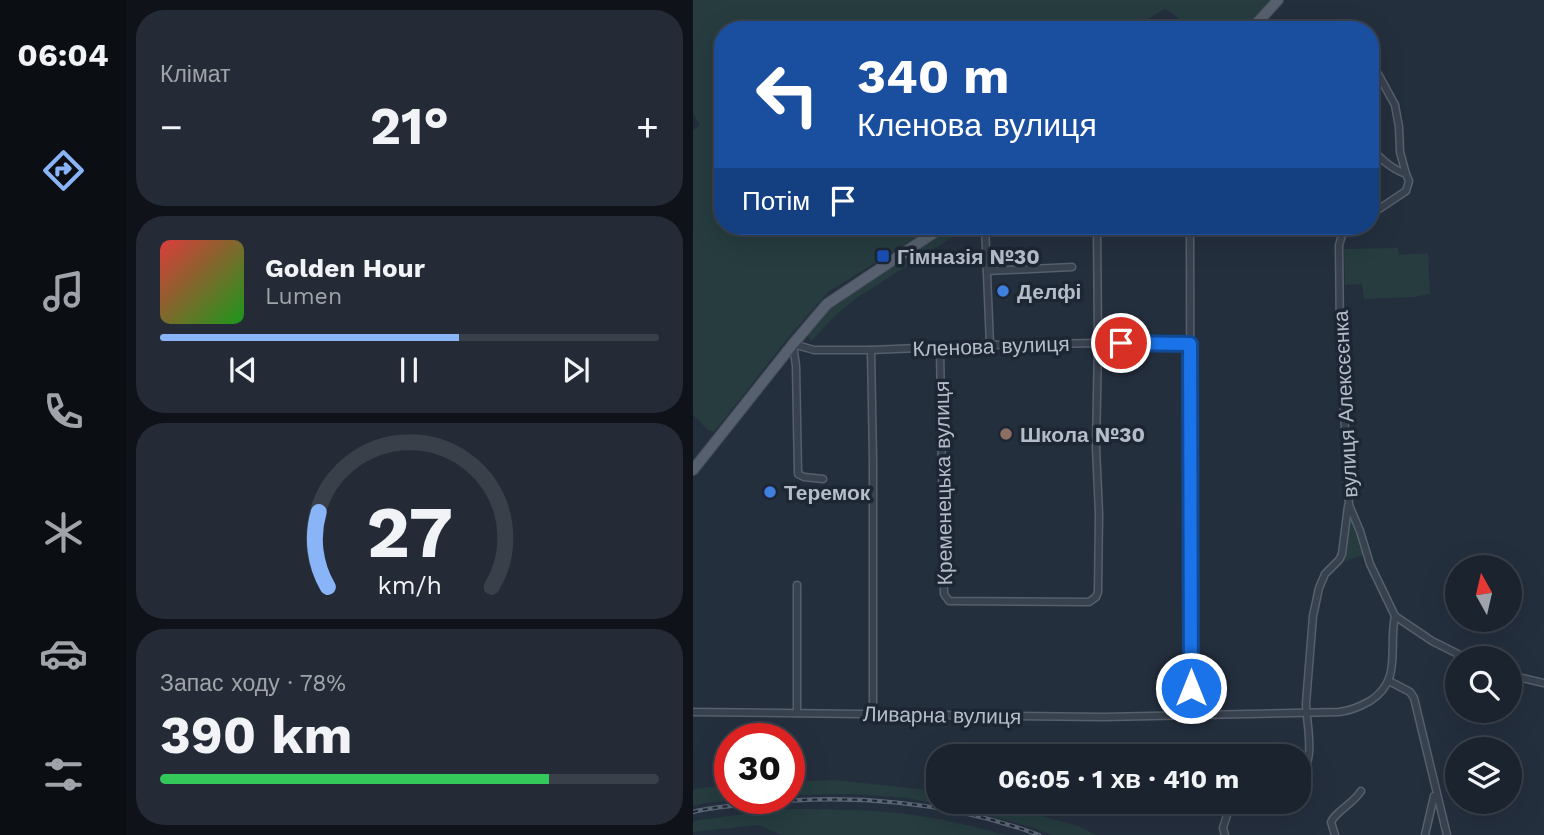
<!DOCTYPE html>
<html lang="uk">
<meta charset="utf-8">
<style>
:root{--surface:#1b232e;--page:#242b36;--text:#f1f3f6;--muted:#a0a4aa;--line:#39404a;--accent:#8ab4f8}
body{margin:0;font-family:"Work Sans",sans-serif;background:var(--page);color:var(--text);height:100vh;display:flex;flex-direction:column;font-size:26px;white-space:nowrap}
*{box-sizing:border-box;margin:0}
p{font-size:23px;color:var(--muted)}
.icon{flex:none;width:38px;height:38px;fill:none;stroke:currentColor;stroke-width:2;stroke-linecap:round;stroke-linejoin:round}
.map{position:relative;flex:1;overflow:hidden}
.panel{display:flex;flex-direction:column;gap:10px;padding:10px;background:#0f1319;width:567px}
.panel>*{flex:none}
.hud{position:absolute;left:21px;top:21px;width:665px;height:214px;border-radius:28px;box-shadow:0 7px 28px #0002,0 0 0 2px var(--line);background:#1a4fa0;color:#fff;overflow:hidden}
.needle{width:46px;rotate:352deg}
.fabs{position:absolute;left:752px;top:555px;display:grid;gap:14px}
.fabs a{display:grid;place-items:center;width:77px;height:77px;border-radius:50%;background:var(--surface);box-shadow:0 7px 28px #0002,0 0 0 2px var(--line);font-size:35px}
.speed{position:absolute;left:21px;top:723px;display:flex;gap:14px;font-size:35px;font-weight:700;text-align:center}
.speed>*{display:grid;place-content:center;width:91px;height:91px;border-radius:50%;background:var(--surface);box-shadow:0 7px 28px #0002,0 0 0 2px var(--line);line-height:1}
.speed .limit{border:10px solid #d22;background:#fff;color:#111}
.pin{position:absolute;display:grid;place-items:center;width:60px;height:60px;color:#fff;margin:-30px;border:4px solid #fff;border-radius:50%;box-shadow:0 2px 7px #0007}
.me{position:absolute;width:77px;margin:-38px;rotate:0deg;stroke-linejoin:round;filter:drop-shadow(0 0 5px #0008)}
.turn{display:flex;align-items:center;gap:24px;height:147px;padding:0 28px;font-size:32px}
.turn .icon{width:91px;height:91px;stroke-width:2.5}
.turn b{display:block;font-size:49px;line-height:60px}
.then{display:flex;align-items:center;height:66px;padding:0 28px;background:#0003;gap:14px;font-size:26px}
.big{font-size:52px;font-weight:700;line-height:1.1}
.panel .card{flex:1;display:flex;flex-direction:column;justify-content:center;gap:10px;min-width:0;padding:0 24px;border-radius:28px;background:var(--page)}
.panel .dial{align-items:center;gap:0}
.dial svg{height:182px;overflow:visible;fill:none;stroke:var(--line);stroke-width:7;stroke-linecap:round;text-anchor:middle}
.dial text{fill:var(--text);stroke:none}
.song{display:flex;align-items:center;gap:21px}
.cover{width:84px;height:84px;border-radius:10px;background:linear-gradient(135deg,hsl(0 70% 55%),hsl(120 70% 35%))}
.played{height:7px;border-radius:4px;background:linear-gradient(90deg,var(--accent) 60%,var(--line) 60%)}
.keys{display:flex;justify-content:space-around;direction:ltr}
.heat{display:flex;justify-content:space-between;align-items:center;font-size:38px;direction:ltr}
.charge{height:10px;border-radius:5px;background:linear-gradient(90deg,#34c759 78%,var(--line) 0)}
.trip{position:absolute;left:233px;top:744px;width:385px;height:70px;border-radius:28px;background:var(--surface);box-shadow:0 7px 28px #0002,0 0 0 2px var(--line);font-weight:700;line-height:70px;text-align:center}
main{display:flex;flex:1;min-height:0}
.menu{display:flex;flex-direction:column;width:126px;justify-content:space-around;align-items:center;background:#0b0e12;color:var(--muted)}
.menu .icon{width:49px;height:49px}
.menu .on{color:var(--accent)}
.menu b{font-size:32px;color:var(--text)}
.map>svg:first-child{display:block}
</style>
<main>
<nav class="menu">
<b>06:04</b>
<svg class="icon on" aria-label="directions" viewBox="0 0 24 24"><path d="M12 3l9 9-9 9-9-9zM9 14v-3h6M13 9l2 2-2 2"/></svg>
<svg class="icon" aria-label="music" viewBox="0 0 24 24"><path d="M9 18V5l10-2v13"/><circle cx="6" cy="18" r="3"/><circle cx="16" cy="16" r="3"/></svg>
<svg class="icon" aria-label="phone" viewBox="0 0 24 24"><path d="M5 4h4l2 5-3 2q2 4 5 5l2-3 5 2v4C11 20 4 13 5 4z"/></svg>
<svg class="icon" aria-label="climate" viewBox="0 0 24 24"><path d="M12 3v18M4 7l16 10M4 17L20 7"/></svg>
<svg class="icon" aria-label="car" viewBox="0 0 24 24"><path d="M5 17H2v-5l4-1 3-4h7l3 4 3 1v5h-3M9 17h6M6 11h13"/><circle cx="7" cy="17" r="2"/><circle cx="17" cy="17" r="2"/></svg>
<svg class="icon" aria-label="filters" viewBox="0 0 24 24"><path d="M4 7h16M4 17h16"/><circle cx="9" cy="7" r="2"/><circle cx="15" cy="17" r="2"/></svg>
</nav>
<section class="panel">
<div class="card"><p>Клімат</p>
<div class="heat"><a>−</a><b class="big">21°</b><a>+</a></div>
</div>
<div class="card">
<div class="song"><i class="cover"></i><div><b>Golden Hour</b><p>Lumen</p></div></div>
<div class="played"></div>
<div class="keys"><svg class="icon" aria-label="previous" viewBox="0 0 24 24"><path d="M18 5L8 12l10 7zM5 5v14"/></svg><svg class="icon" aria-label="pause" viewBox="0 0 24 24"><path d="M8 5v14M16 5v14"/></svg><svg class="icon" aria-label="next" viewBox="0 0 24 24"><path d="M6 5l10 7-10 7zM19 5v14"/></svg></div>
</div>
<div class="card dial"><svg viewBox="0 0 100 80">
<path d="M14 69A42 42 0 1 1 86 69"/>
<path d="M14 69A42 42 0 0 1 10 36" stroke="#8ab4f8"/>
<text x="50" y="56" font-size="32" font-weight="700">27</text>
<text x="50" y="72" font-size="11">km/h</text>
</svg></div>
<div class="card"><p>Запас ходу · 78%</p><b class="big">390 km</b><div class="charge"></div></div>
</section>
<div class="map">
<svg width="851" height="835" viewBox="0 0 851 835">
<rect width="100%" height="100%" fill="#242f3e"/>
<!-- green -->
<g fill="#263c3f">
<polygon points="0,0 577,0 567,13 543,30 502,30 472,9 436,30 30,30 30,226 242,226 135,292 95,338 21,432 15,430 0,415 0,130 7,125 0,114"/>
<polygon points="257,226 277,226 165,297 145,313 118,341 114,335 130,313 148,297"/>
<polygon points="705,248 706,255 735,253 737,294 720,297 671,299 669,284 652,285 651,249"/>
<polygon points="660,516 671,555 649,562 654,544 655,517"/>
<polygon points="140,780 245,791 245,802 294,802 386,826 403,835 359,835 338,827 271,809 213,798 159,794 96,795 96,782"/>
<polygon points="37,785 37,798 61,798 12,803 0,806 0,789"/>
<path d="M89,809C130,809 172,809 213,814C247,818 280,826 313,835H89L66,825L0,832V821Z"/>
</g>
<g fill="none" stroke-linecap="round" stroke-linejoin="round">
<defs>
<g id="minor">
<polyline points="685,74 702,105 706,127 707,152 713,174"/>
<path d="M677,147C688,159 697,168 713,174L716,181L713,191L677,215"/>
<polyline points="292,226 297,345"/>
<polyline points="497,226 498,714"/>
<path d="M578,226C604,230 635,237 659,226"/>
<polyline points="652,226 646,245 647,334 656,505 667,531 677,564 702,616 739,641 773,658"/>
<polyline points="294,271 379,267"/>
<polyline points="247,348 251,594 256,601 396,602 403,597 405,592 406,513 403,448 405,343 404,226"/>
<polyline points="178,350 180,461 180,714"/>
<polyline points="130,479 111,477 105,474 103,366 100,344 121,350 178,350 297,345 405,343 497,344"/>
<polyline points="104,585 104,713"/>
<polyline points="817,675 851,683"/>
<polyline points="696,681 717,692 721,698 754,835"/>
<path d="M0,712L410,717L646,712C657,711 668,706 677,701C710,680 695,648 702,616"/>
<path d="M606,773C624,764 613,721 613,703L620,616L626,588L632,574L646,560L649,554L655,506"/>
<polyline points="532,835 530,828 538,802"/>
<path d="M642,835L638,822C643,811 660,804 668,791"/>
<polyline points="732,835 741,796"/>
</g>
<g id="primary">
<polyline points="554,30 566,21 585,0"/>
<polyline points="0,470 100,344 134,304 251,226"/>
</g>
</defs>
<!-- minor casing -->
<use href="#minor" stroke="#565f6c" stroke-width="9"/>
<!-- primary casing -->
<use href="#primary" stroke="#414a57" stroke-width="12"/>
<!-- minor -->
<use href="#minor" stroke="#38414e" stroke-width="6"/>
<!-- primary -->
<use href="#primary" stroke="#56606e" stroke-width="10"/>
<defs>
<path id="rail" d="M0,812C19,807 39,806 59,804C155,793 255,801 346,835"/>
</defs>
<!-- rail casing -->
<use href="#rail" stroke="#5a6575" stroke-width="4.5"/>
<!-- rail -->
<use href="#rail" stroke="#1d2633" stroke-width="2" stroke-dasharray="5" stroke-linecap="butt"/>
</g>
<g fill="none" stroke-linecap="round" stroke-linejoin="round">
<defs>
<polyline id="route" points="428,343 497,344 498,688"/>
</defs>
<!-- route casing -->
<use href="#route" stroke="#114b97" stroke-width="18"/>
<!-- route -->
<use href="#route" stroke="#1a73e8" stroke-width="12"/>
</g>
<!-- markers -->
<rect fill="#1a4fb4" stroke="#1d2633" stroke-width="2.5" x="183" y="249" width="14" height="14" rx="3.5"/>
<g fill="#3f7fe0" stroke="#1d2633" stroke-width="2.5">
<circle cx="310" cy="291" r="7"/>
<circle cx="77" cy="492" r="7"/>
</g>
<circle fill="#8d6e63" stroke="#1d2633" stroke-width="2.5" cx="313" cy="434" r="7"/>
<g text-anchor="middle" dominant-baseline="central" stroke-width="7" stroke-linejoin="round" paint-order="stroke">
<!-- poi labels -->
<g font-size="21" font-weight="bold" fill="#b4bcc9" stroke="#1d2633" text-anchor="start">
<text x="204" y="256">Гімназія №30</text>
<text x="324" y="291">Делфі</text>
<text x="327" y="434">Школа №30</text>
<text x="91" y="492">Теремок</text>
</g>
<!-- street labels -->
<g font-size="21" fill="#b4bcc9" stroke="#1d2633">
<text transform="translate(298 346) rotate(-2)">Кленова вулиця</text>
<text transform="translate(652 404) rotate(-93)">вулиця Алексєєнка</text>
<text transform="translate(250 483) rotate(-91)">Кременецька вулиця</text>
<text transform="translate(249 715) rotate(1)">Ливарна вулиця</text>
</g>
</g>
</svg>
<div class="fabs">
<a><svg class="needle" viewBox="-14 -14 28 28"><path d="M0-13l5 13h-10z" fill="#e53935"/><path d="M0 13l5-13h-10z" fill="#a0a4aa"/></svg></a>
<a><svg class="icon" aria-label="search" viewBox="0 0 24 24"><circle cx="10" cy="10" r="6"/><path d="M15 15l6 6"/></svg></a>
<a><svg class="icon" aria-label="layers" viewBox="0 0 24 24"><path d="M12 4l9 5-9 5-9-5zM3 14l9 5 9-5"/></svg></a>
</div>
<div class="speed"><div class="limit">30</div></div>
<div class="pin" style="left:428px;top:343px;background:#d93025"><svg class="icon" aria-label="arrive" viewBox="0 0 24 24"><path d="M6 21V4h12l-3 4 3 4H6"/></svg></div>
<svg class="me" style="left:498px;top:688px" viewBox="-20 -20 40 40"><circle r="17" fill="#1a73e8" stroke="#fff" stroke-width="3"/><path d="M0-11L8 9 0 5-8 9z" fill="#fff"/></svg>
<div class="trip">06:05 · 1 хв · 410 m</div>
<div class="hud">
<div class="turn"><svg class="icon" aria-label="left" viewBox="0 0 24 24"><path d="M17 20v-9H6M10 6l-5 5 5 5"/></svg><div><b>340 m</b>Кленова вулиця</div></div>
<div class="then">Потім<svg class="icon" aria-label="arrive" viewBox="0 0 24 24"><path d="M6 21V4h12l-3 4 3 4H6"/></svg></div>
</div>
</div>
</main>
